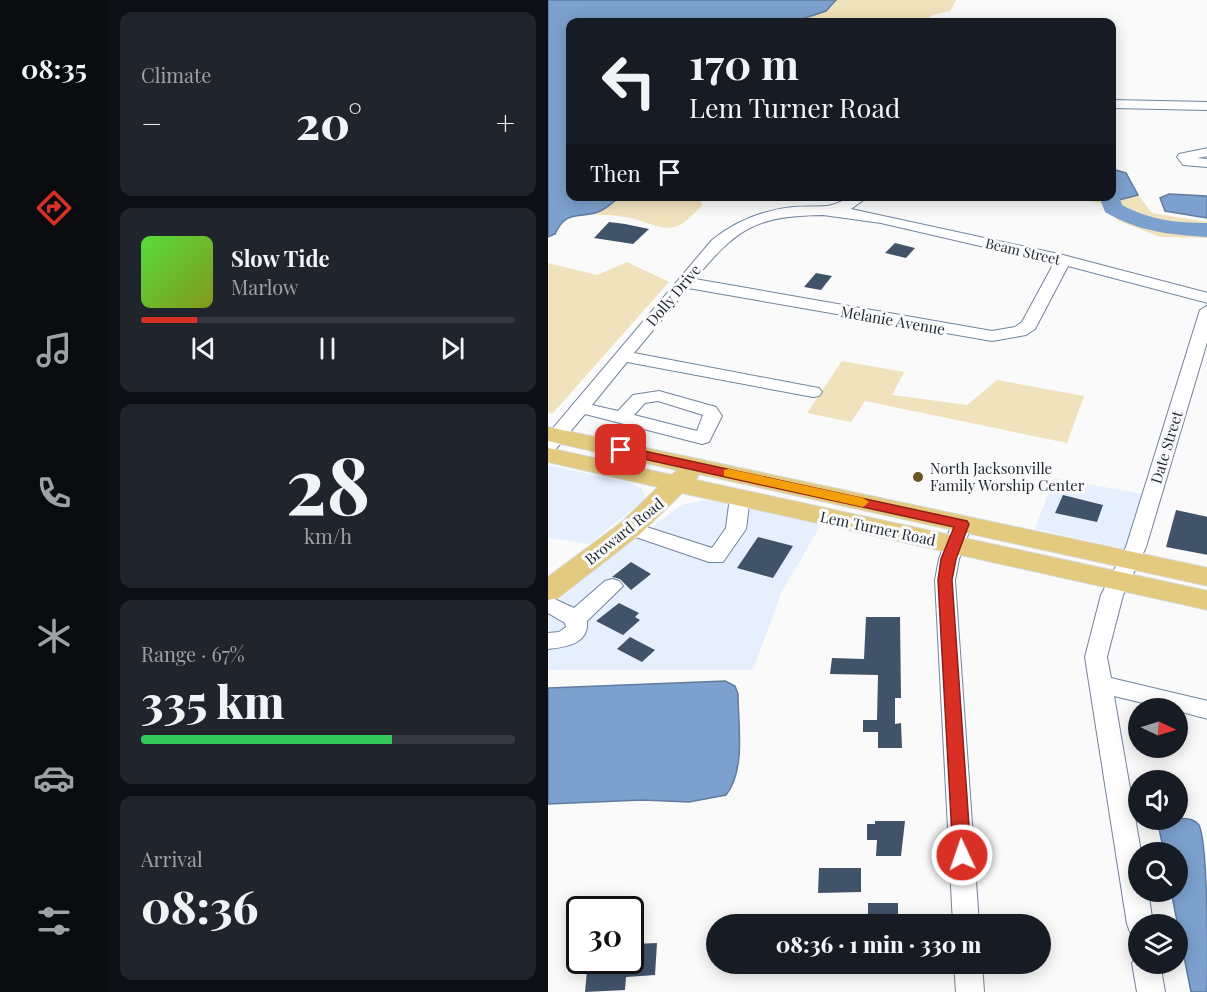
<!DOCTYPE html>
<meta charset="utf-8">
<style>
:root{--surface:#171b24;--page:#20242c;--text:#f1f3f6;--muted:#9ea1a6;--line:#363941;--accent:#d93025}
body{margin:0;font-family:"Playfair Display",serif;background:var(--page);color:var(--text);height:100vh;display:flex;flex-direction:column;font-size:22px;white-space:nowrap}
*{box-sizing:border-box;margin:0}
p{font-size:20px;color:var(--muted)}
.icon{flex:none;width:33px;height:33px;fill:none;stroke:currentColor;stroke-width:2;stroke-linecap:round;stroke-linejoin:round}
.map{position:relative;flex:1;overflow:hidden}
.panel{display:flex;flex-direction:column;gap:12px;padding:12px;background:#0d0f14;width:440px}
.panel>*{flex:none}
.guide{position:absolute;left:18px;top:18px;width:550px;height:183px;border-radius:12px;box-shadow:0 3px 15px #0003;background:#171b24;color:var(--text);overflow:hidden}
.needle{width:39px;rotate:94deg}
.buttons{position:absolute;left:580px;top:698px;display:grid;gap:12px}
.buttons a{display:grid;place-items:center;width:60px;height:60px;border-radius:50%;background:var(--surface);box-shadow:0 3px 15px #0003;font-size:30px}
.speed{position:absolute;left:18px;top:896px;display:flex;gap:12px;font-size:30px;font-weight:700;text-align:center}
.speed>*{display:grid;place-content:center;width:78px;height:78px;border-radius:50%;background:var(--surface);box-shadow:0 3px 15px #0003;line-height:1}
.speed .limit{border:3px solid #111;border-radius:9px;background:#fff;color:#111}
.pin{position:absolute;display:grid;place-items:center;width:51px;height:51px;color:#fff;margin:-26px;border-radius:12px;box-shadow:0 3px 9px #0006}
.me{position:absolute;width:66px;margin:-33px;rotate:357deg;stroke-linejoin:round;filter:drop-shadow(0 0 4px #0008)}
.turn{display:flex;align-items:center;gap:21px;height:126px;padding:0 24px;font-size:27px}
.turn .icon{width:78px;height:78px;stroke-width:2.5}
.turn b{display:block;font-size:42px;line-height:51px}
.then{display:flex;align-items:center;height:57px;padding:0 24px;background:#0003;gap:12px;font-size:22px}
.big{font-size:45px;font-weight:800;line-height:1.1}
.panel .card{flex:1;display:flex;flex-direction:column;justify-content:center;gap:9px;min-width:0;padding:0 21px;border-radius:12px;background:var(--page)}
.panel .dial{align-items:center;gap:0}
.dial b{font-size:78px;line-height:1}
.song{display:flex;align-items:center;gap:18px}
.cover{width:72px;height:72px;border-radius:9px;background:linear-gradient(135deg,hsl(110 70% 55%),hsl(70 70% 35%))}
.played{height:6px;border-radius:3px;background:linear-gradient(90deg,var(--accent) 15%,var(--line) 15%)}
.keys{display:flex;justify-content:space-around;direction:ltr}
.heat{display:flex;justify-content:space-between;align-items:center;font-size:33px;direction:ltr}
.charge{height:9px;border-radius:4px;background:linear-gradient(90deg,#34c759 67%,var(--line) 0)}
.trip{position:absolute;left:158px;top:914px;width:345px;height:60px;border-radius:30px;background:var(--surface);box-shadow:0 3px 15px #0003;font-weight:800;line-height:60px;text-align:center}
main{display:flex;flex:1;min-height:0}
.tabs{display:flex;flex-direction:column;width:108px;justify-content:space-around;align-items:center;background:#090b0e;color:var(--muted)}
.tabs .icon{width:42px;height:42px}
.tabs .selected{color:var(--accent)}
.tabs b{font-size:27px;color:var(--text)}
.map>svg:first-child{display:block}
</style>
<main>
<nav class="tabs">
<b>08:35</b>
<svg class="icon selected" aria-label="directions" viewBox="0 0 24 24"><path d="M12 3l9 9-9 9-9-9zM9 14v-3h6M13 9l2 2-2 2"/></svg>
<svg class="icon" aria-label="music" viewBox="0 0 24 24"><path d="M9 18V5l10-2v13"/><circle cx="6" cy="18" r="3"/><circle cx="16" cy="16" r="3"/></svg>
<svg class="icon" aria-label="phone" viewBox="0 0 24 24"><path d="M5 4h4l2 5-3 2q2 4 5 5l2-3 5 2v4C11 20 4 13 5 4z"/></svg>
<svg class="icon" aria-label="climate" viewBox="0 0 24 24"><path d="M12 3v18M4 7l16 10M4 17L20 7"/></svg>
<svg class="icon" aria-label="car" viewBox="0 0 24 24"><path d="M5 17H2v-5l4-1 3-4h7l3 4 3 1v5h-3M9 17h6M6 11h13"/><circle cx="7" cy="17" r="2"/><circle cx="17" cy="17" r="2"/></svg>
<svg class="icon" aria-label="filters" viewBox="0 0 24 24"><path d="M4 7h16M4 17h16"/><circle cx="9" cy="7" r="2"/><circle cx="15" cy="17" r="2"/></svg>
</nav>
<section class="panel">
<div class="card"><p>Climate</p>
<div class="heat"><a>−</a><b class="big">20°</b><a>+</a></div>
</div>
<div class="card">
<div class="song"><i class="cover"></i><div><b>Slow Tide</b><p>Marlow</p></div></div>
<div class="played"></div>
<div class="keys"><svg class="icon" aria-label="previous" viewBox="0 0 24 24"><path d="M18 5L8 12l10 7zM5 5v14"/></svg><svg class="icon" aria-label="pause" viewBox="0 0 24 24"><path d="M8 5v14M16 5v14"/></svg><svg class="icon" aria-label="next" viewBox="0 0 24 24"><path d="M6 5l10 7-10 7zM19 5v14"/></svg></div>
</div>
<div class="card dial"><b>28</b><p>km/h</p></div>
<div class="card"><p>Range · 67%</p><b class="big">335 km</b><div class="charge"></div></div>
<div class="card"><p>Arrival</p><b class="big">08:36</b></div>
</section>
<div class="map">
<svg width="660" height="992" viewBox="0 0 660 992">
<rect width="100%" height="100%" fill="#fafafa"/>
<!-- built -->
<g fill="#e5effd">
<polygon points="0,465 81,483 93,488 97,495 95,501 41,544 0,538"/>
<polygon points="506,478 612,497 597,553 487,529"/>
<polygon points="159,500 273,525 234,591 205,670 0,670 0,609 67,554 135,504"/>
</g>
<!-- green -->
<g fill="#f0e2bc">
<polygon points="288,0 408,0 402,11 385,15 376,22 245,22 277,12"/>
<polygon points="590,195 604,213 659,222 659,238 612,237 571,221 555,204 521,197 553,197 556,204"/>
<path d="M72,197H123L152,200L154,205C131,230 125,233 93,221C77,215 58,215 41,214L52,211Z"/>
<polygon points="79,262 121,282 4,414 0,413 0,263 49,275"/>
<polygon points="294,361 356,372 344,395 419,405 449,380 536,396 519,443 317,401 303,422 259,413"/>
</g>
<!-- water -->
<g fill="#7ca1ce" stroke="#607c9f" stroke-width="1.5">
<path d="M0,0H288L278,11L245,22H22V196L72,197C66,201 59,208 52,211C32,220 19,208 7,234L0,237Z"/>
<polygon points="564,169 578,173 590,195 555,204 553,197 564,196"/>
<polygon points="621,194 659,196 659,218 617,211 612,198"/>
<path d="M177,681L187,686L190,694C190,725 198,770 178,795L141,802L94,800L0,804V688Z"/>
<path d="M630,818C638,819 646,818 651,825C660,843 660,963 659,992H643L623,891H630V852H616L610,824L613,819Z"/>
</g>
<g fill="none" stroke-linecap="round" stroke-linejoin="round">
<!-- river -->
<path fill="#7ca1ce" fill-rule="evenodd" d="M564,190L571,196L574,205C602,220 628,223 660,223V237C622,235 589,231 557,212L551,196H564Z"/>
</g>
<!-- building -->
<g fill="#415369">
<polygon points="61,222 77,224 101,229 85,244 46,238"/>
<polygon points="347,243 367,248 358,258 337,253"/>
<polygon points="268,273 284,276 273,290 256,287"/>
<polygon points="515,495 555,505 549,522 507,513"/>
<polygon points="628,510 660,517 660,555 618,547"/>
<polygon points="210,537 245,546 225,578 189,568"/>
<polygon points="83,562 103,574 83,590 72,579 64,577"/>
<polygon points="71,603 91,613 87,617 92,620 75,635 48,621"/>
<polygon points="318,617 352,617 353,698 347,698 347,724 353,723 354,748 330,748 330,732 315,732 315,720 329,720 330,675 282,674 284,658 316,659"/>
<polygon points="82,637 107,650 94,662 69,649"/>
<polygon points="327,821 357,821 353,856 328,856 329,840 319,840 319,824 327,824"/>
<polygon points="271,868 313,868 313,892 270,893"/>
<rect x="320" y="903" width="30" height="21"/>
<polygon points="109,943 107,975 78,977 77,990 37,992 40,960 84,960 86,944"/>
</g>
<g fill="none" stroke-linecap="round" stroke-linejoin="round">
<defs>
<g id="minor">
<polygon points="564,100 660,102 660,110 564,108"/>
<polygon points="660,148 660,156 649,158 660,159 660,167 635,165 629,157 631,154"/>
<path d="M303,196H321L303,209L515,255L660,293V303L520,266L487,329L478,335L444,341L140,288L86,353L265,387L271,388L274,392L271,396L265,397L79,362L44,405L70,411L85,395L111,391L168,407L174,416L161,442L154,444L37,414L7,450L0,452V434L164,240C188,221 215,210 245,207C272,205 279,211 303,196ZM275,215L333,223L506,263L474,322L467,327L444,331L147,279C189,228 207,216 275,215ZM110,401L155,415L149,431L86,415L97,403Z"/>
<polygon points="660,305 660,339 598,547 575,595 559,657 563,678 660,701 660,719 630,711 630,708 616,708 566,696 593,852 591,891 600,891 605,924 591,924 591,935 582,932 579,924 537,657 553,595 578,547 652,310"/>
<polygon points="192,491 199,493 202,497 198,529 175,562 161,562 76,533 73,528 76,523 83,522 164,548 178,528 182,497 185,493"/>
<polygon points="414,518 421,519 424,524 411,559 407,580 431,924 405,924 387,580 391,559 404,524 407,519"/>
<path d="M64,579L71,581L75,586L39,621C41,644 18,647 0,649V633L11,632L18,627L17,623L0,613V596L26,608L57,581Z"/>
<polygon points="591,953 591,963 612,963 617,992 589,992 584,963"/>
<polygon points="406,963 434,963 436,992 408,992"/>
</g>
<polygon id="major" points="0,427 660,568 660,586 151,474 148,480 660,591 660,610 134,493 92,534 10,598 0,600 0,577 74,522 110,487 0,462 0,448 124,475 129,470 0,441"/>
</defs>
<!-- minor casing -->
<use href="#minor" stroke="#70849c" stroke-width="2"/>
<!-- major casing -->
<use href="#major" stroke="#d6d8da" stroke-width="2"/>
<!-- minor -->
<use href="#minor" fill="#fff" fill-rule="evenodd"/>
<!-- major -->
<use href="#major" fill="#e3ca7e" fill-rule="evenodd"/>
</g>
<!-- route -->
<polygon fill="#d93025" stroke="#8d1f18" stroke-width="1.5" points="73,446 419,521 421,524 408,559 404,580 423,855 420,860 414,863 407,860 405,855 390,580 393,559 406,527 68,453 68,447"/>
<!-- slow -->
<polygon fill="#f59e0b" points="181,469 315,498 321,502 315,507 176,476 176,470"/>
<!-- markers -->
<circle fill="#685523" stroke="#fafafa" stroke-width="2" cx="370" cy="477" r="6"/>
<g text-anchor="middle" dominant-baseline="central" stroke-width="6" stroke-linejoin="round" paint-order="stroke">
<!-- far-street labels -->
<g font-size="14" fill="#1e2630" stroke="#fafafa">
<text transform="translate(475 251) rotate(13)">Beam Street</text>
</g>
<!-- street labels -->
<g font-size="15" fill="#1e2630" stroke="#fafafa">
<text transform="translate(125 295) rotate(-50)">Dolly Drive</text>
<text transform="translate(345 320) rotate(10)">Melanie Avenue</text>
<text transform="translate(618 447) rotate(-73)">Date Street</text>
<text transform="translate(330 528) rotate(12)">Lem Turner Road</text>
<text transform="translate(76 531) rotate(-39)">Broward Road</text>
</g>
<!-- poi labels -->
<g font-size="15" fill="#1e2630" stroke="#fafafa" text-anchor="start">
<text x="382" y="468">North Jacksonville<tspan x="382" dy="17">Family Worship Center</tspan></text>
</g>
</g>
</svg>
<div class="buttons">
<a><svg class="needle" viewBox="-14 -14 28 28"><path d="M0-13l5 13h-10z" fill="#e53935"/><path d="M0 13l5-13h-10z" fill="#9ea1a6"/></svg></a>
<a><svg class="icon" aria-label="sound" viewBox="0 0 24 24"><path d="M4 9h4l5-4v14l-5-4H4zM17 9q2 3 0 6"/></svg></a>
<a><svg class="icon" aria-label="search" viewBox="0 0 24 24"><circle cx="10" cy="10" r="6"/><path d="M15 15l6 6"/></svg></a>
<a><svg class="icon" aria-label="layers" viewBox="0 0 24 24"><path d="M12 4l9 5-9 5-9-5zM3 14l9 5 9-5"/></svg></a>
</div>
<div class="speed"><div class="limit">30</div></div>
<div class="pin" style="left:73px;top:450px;background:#d93025"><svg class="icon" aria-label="arrive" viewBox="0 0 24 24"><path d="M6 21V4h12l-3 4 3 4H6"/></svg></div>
<svg class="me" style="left:414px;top:855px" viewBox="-20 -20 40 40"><circle r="17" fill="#d93025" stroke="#fff" stroke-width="3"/><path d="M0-11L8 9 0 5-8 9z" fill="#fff"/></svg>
<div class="trip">08:36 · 1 min · 330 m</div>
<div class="guide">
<div class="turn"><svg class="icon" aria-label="left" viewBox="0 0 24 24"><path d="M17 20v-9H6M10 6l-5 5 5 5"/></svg><div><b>170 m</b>Lem Turner Road</div></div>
<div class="then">Then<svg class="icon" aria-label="arrive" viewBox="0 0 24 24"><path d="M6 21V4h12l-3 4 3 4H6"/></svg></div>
</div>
</div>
</main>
